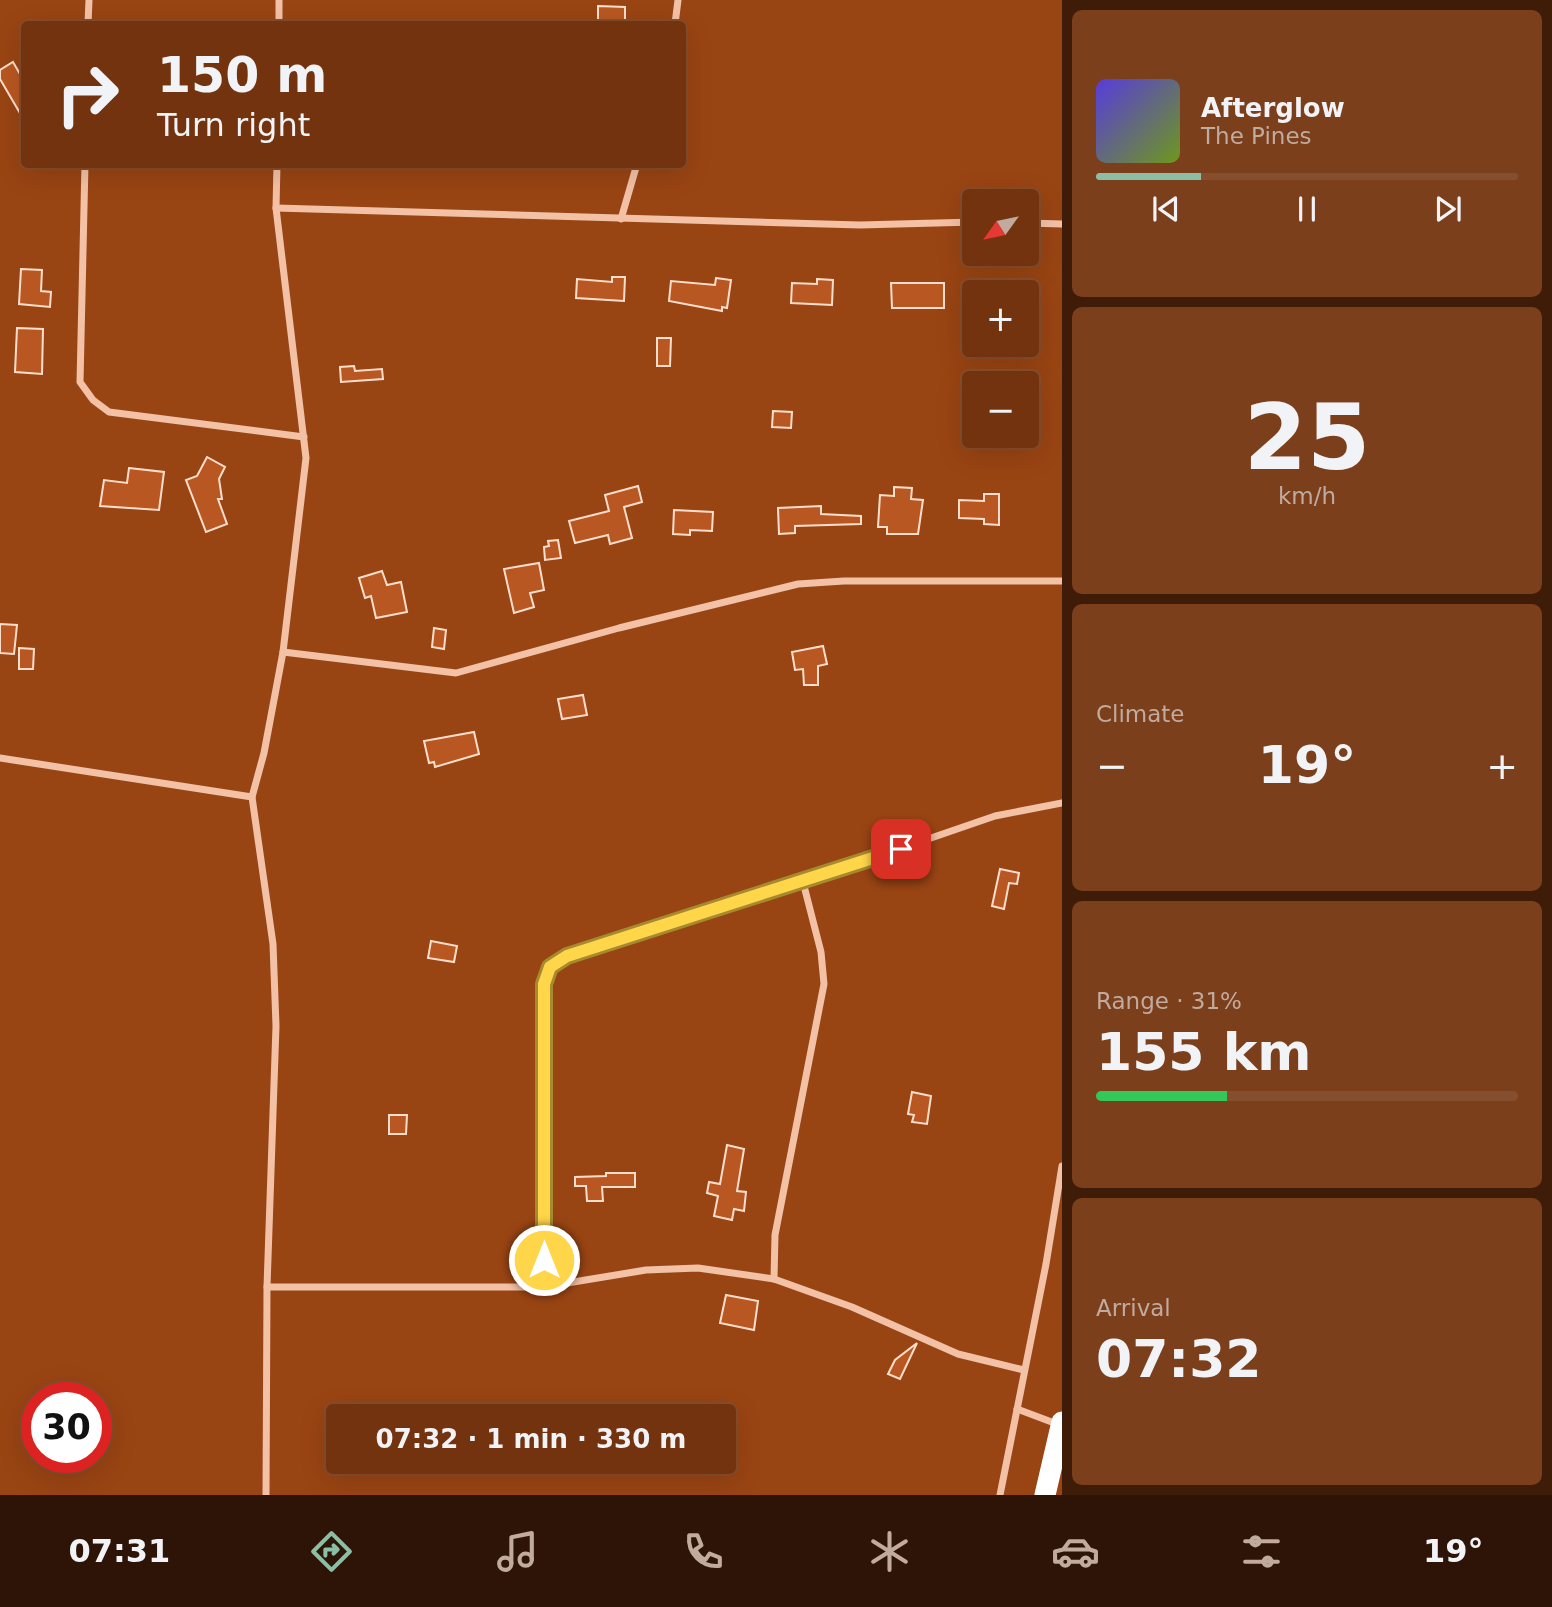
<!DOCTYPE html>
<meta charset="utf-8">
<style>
:root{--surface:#73330e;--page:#7b3f1c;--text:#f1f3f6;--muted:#c1aa9e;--line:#854e2e;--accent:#8abfa5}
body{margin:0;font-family:"DejaVu Sans",sans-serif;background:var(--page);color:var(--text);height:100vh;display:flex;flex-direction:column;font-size:26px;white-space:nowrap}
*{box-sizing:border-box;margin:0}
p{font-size:23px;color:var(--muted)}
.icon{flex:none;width:38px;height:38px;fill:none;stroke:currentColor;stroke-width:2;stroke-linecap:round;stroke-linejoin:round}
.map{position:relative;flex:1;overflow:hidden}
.sheet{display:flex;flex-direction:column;gap:10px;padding:10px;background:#3f1c08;width:490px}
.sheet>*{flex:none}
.guide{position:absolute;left:21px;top:21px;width:665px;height:147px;border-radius:7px;box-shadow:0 7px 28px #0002,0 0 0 2px var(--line);background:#73330e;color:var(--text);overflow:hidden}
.needle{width:46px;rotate:237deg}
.controls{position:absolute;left:962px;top:189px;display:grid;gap:14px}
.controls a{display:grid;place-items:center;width:77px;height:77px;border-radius:7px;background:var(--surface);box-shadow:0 7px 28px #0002,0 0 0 2px var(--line);font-size:35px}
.speed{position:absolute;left:21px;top:1382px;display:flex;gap:14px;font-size:35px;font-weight:700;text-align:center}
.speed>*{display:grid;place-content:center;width:91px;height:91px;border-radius:50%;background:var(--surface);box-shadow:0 7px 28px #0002,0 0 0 2px var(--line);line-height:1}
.speed .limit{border:10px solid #d22;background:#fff;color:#111}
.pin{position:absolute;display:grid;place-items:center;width:60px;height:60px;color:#fff;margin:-30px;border-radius:14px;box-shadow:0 4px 10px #0006}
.me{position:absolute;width:77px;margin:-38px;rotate:0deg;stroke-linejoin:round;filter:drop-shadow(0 0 5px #0008)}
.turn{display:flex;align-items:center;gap:24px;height:147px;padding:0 21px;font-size:32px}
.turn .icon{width:91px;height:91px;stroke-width:2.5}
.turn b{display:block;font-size:49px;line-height:60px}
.big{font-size:52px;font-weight:800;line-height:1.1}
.sheet .widget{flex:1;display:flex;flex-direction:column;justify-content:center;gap:10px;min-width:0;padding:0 24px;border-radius:10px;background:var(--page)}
.sheet .dial{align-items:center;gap:0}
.dial b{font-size:91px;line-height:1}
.song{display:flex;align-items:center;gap:21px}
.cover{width:84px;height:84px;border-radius:10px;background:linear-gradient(135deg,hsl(250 70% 55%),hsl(80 70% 35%))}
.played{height:7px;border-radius:4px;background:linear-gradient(90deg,var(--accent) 25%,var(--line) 25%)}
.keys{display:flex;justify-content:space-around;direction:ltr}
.heat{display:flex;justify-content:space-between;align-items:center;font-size:38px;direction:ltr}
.charge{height:10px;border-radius:5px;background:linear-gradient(90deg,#34c759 31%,var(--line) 0)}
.trip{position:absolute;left:326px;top:1404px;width:410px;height:70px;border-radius:7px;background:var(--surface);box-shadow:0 7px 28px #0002,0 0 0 2px var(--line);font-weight:800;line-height:70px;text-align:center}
.tabs{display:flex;height:112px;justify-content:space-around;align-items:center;background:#2e1406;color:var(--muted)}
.tabs .icon{width:49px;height:49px}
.tabs .active{color:var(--accent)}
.tabs b{font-size:32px;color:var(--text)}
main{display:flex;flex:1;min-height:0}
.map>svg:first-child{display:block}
</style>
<main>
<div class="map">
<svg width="1062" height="1495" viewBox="0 0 1062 1495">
<rect width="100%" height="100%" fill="#994413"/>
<!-- building -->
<g fill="#b85721" stroke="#fddecd" stroke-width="2">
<polygon points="598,6 625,7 625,24 598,24"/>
<polygon points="13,62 24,81 24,120 0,79 0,70"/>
<polygon points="21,269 42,270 41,291 51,292 50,307 19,304"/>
<polygon points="612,277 625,277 624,301 576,298 577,279 612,282"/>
<polygon points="716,278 731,280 727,308 722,307 722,311 669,301 671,281 715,285"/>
<polygon points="817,279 833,280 832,305 791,303 792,283 817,284"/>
<polygon points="891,283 944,283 944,308 892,308"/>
<polygon points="17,328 43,329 42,374 15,372"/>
<polygon points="657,338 671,338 670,366 657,366"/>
<polygon points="354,366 355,371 382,369 383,379 341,382 340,367"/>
<polygon points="773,411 792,412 791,428 772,427"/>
<polygon points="207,457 225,467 219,479 222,499 218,499 227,524 206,532 186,480 197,476"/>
<polygon points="129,468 164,472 159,510 100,506 104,480 127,483"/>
<polygon points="638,486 642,502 624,507 632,538 610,544 608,535 575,543 569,521 609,511 605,495"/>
<polygon points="894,487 912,488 911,499 923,500 918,534 887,534 887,527 878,527 880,495 894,496"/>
<polygon points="984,494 999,494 999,525 984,524 984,519 959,518 959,500 984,501"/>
<polygon points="821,506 821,514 861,516 861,524 795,526 795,533 779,534 778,508"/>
<polygon points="674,510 713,512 712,531 690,530 690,535 673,534"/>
<polygon points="558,540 561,558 545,560 544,547 549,546 548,541"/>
<polygon points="539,563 544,590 530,593 534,607 514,613 504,569"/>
<polygon points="382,571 387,585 401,582 407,612 376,618 371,596 365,598 359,578"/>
<polygon points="0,624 17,625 14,654 0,653"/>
<polygon points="434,628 446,630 444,649 432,647"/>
<polygon points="823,646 827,664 818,666 818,685 804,685 803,669 795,670 792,652"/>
<polygon points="19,648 34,649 33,669 19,669"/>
<polygon points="583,695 587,715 562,719 558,699"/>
<polygon points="474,732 479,754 435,767 434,762 429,763 424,741"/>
<polygon points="1000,869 1019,873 1017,884 1009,883 1004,909 992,906"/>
<polygon points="431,941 457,946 454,962 428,958"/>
<polygon points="912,1092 931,1096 927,1124 912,1122 914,1115 908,1114"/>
<polygon points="389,1115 407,1115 406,1134 389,1134"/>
<polygon points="727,1145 744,1149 737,1191 746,1192 744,1211 734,1209 732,1220 714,1216 718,1196 707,1193 709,1182 720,1184"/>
<polygon points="606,1173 635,1173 635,1187 602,1187 603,1201 587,1201 586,1186 575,1186 575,1177 606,1176"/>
<polygon points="726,1295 758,1301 754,1330 720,1323"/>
<polygon points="917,1343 900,1379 888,1374 895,1360"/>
</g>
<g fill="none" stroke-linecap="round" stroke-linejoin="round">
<!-- street -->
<g stroke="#f3c1a5" stroke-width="7">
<polyline points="88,24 89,0"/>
<polyline points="279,24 279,0"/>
<polyline points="675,24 678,0"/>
<polyline points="85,164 80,382 93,400 109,412 304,437"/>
<polyline points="276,208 860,225 975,222"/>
<polyline points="621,219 637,164"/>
<polyline points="1027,223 1062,224"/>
<polyline points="283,652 456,673 619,628 798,584 844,581 1062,581"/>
<polyline points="0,758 252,797 273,944 276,1026 267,1287 266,1495"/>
<polyline points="252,797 264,753 283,652 306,458 276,208 277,164"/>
<polyline points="774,1279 775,1235 824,984 821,952 803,882"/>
<polyline points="267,1287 543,1287 646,1270 698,1268 774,1279 852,1307 958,1354 1024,1370"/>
<polyline points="543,1287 544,984 550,967 567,956 803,882 995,816 1062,803"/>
<polyline points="1017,1409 1057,1424"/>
<polyline points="1000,1495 1046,1264 1062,1166"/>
</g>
<!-- highway -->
<polyline stroke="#fff" stroke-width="21" points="1045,1495 1062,1422"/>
</g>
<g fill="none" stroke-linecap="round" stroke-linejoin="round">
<defs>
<polyline id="route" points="544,1260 544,984 550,967 567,956 901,849"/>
</defs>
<!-- route casing -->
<use href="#route" stroke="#a68a30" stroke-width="18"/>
<!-- route -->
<use href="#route" stroke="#ffd54a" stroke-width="12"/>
</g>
</svg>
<div class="controls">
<a><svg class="needle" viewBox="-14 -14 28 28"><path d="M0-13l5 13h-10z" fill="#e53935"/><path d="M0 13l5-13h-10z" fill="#c1aa9e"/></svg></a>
<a>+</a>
<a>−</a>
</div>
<div class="speed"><div class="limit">30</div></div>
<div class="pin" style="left:901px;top:849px;background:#d93025"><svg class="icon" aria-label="arrive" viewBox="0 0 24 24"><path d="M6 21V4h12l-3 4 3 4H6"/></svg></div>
<svg class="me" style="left:544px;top:1260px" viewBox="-20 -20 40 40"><circle r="17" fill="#ffd54a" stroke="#fff" stroke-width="3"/><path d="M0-11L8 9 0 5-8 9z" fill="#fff"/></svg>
<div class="trip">07:32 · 1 min · 330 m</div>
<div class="guide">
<div class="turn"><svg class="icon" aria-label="right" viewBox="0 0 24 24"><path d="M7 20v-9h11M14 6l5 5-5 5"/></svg><div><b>150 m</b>Turn right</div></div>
</div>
</div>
<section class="sheet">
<div class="widget">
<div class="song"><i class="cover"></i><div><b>Afterglow</b><p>The Pines</p></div></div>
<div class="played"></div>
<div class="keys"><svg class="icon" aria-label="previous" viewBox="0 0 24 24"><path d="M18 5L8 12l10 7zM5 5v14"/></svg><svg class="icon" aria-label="pause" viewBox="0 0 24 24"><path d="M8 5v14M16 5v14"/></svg><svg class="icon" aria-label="next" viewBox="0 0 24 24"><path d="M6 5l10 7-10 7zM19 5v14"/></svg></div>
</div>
<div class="widget dial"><b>25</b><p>km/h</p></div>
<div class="widget"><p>Climate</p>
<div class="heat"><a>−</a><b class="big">19°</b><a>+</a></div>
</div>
<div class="widget"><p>Range · 31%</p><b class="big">155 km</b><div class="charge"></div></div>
<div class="widget"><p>Arrival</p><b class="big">07:32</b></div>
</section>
</main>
<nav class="tabs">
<b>07:31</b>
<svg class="icon active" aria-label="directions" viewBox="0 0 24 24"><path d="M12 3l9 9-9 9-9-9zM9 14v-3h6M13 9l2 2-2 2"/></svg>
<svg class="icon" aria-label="music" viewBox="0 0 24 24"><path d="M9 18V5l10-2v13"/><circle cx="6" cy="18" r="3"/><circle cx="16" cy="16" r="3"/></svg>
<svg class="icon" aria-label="phone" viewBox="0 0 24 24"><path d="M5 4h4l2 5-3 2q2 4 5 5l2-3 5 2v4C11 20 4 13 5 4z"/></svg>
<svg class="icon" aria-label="climate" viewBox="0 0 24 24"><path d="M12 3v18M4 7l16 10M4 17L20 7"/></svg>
<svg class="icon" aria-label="car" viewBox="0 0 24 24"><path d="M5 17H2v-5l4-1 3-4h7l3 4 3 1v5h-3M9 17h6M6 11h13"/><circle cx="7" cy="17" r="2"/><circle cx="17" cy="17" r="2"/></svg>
<svg class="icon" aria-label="filters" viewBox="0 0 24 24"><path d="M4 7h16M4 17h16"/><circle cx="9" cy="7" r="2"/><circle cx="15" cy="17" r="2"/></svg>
<b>19°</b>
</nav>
